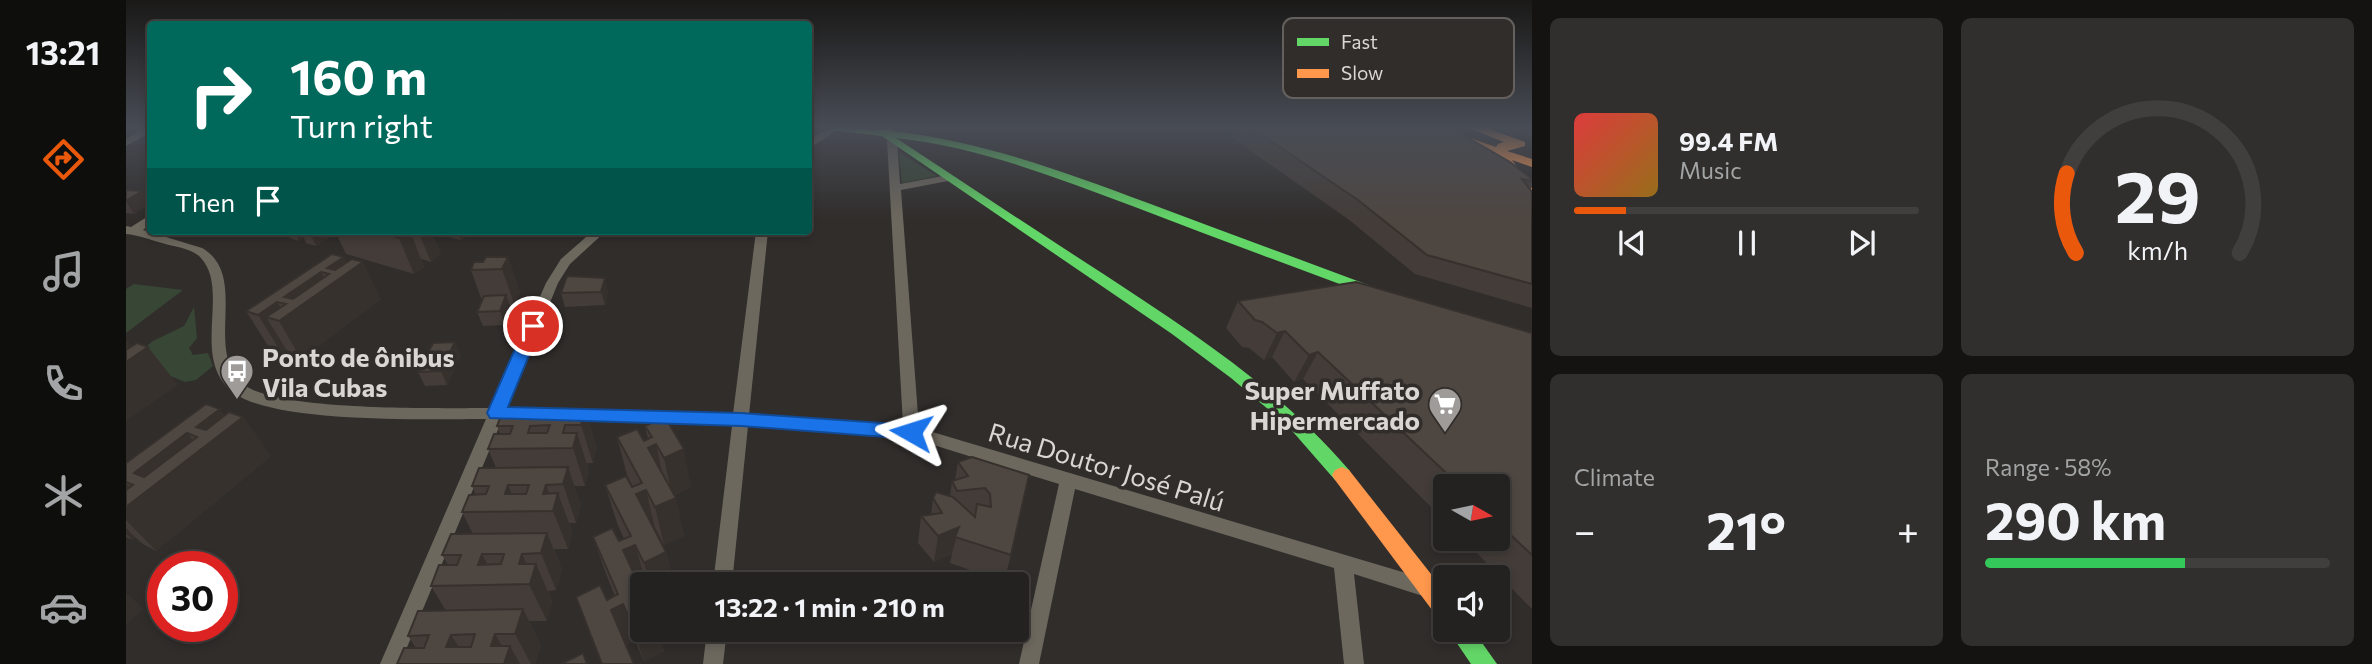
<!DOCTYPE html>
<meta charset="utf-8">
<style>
:root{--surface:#242220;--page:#302f2d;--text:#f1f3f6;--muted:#a3a4a5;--line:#413f3e;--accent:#ea580c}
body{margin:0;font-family:Commissioner,sans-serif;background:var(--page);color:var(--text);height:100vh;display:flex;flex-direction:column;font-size:26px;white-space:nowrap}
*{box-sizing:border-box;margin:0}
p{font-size:23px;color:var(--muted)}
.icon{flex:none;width:38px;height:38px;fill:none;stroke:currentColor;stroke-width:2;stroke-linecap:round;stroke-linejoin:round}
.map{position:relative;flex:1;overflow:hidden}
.side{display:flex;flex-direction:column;gap:18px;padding:18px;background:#141312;width:840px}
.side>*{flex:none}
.top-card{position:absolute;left:21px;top:21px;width:665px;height:214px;border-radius:7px;box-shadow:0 4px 10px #0003,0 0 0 2px var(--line);background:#00695c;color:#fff;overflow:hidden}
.needle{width:46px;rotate:99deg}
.tools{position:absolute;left:1307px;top:474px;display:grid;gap:14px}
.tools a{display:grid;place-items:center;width:77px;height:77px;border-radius:7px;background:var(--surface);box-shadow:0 4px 10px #0003,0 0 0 2px var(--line);font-size:35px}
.speed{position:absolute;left:21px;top:551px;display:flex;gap:14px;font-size:35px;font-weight:700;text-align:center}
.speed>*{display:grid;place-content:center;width:91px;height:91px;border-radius:50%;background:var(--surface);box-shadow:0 4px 10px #0003,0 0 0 2px var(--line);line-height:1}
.speed .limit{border:10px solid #d22;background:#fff;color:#111}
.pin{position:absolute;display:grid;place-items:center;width:60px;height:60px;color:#fff;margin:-30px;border:4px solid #fff;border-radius:50%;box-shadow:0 2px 7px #0007}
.me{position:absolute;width:77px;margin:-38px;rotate:276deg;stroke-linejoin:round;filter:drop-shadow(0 0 5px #0008)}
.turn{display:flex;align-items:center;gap:24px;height:147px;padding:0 28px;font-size:32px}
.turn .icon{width:91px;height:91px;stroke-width:2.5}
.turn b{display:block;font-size:49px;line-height:60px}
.then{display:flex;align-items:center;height:66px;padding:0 28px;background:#0003;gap:14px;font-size:26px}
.big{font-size:52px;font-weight:700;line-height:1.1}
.side .tile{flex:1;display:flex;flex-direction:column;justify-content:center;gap:10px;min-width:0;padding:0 24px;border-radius:10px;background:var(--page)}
.side .dial{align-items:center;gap:0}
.dial svg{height:182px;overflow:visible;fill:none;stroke:var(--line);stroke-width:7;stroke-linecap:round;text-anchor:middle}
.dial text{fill:var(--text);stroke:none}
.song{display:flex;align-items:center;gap:21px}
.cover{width:84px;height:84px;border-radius:10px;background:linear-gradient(135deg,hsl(0 70% 55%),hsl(40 70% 35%))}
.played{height:7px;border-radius:4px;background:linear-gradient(90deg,var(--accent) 15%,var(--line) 15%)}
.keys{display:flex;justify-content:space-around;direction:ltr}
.heat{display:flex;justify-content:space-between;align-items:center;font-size:38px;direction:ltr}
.charge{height:10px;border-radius:5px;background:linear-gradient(90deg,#34c759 58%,var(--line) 0)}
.side .tiles{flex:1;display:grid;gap:18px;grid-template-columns:repeat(2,1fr)}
.trip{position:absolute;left:504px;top:572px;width:399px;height:70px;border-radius:7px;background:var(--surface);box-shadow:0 4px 10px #0003,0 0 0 2px var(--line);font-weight:700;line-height:70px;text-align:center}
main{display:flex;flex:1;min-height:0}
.tabs{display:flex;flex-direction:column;width:126px;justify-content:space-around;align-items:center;background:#0e0e0d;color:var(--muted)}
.tabs .icon{width:49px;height:49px}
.tabs .selected{color:var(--accent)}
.tabs b{font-size:32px;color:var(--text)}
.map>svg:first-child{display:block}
</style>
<main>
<nav class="tabs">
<b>13:21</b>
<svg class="icon selected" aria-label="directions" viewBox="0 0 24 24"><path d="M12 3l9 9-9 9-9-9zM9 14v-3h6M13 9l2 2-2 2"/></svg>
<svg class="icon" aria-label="music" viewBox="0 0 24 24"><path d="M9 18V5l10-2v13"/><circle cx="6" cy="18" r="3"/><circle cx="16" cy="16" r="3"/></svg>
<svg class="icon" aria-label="phone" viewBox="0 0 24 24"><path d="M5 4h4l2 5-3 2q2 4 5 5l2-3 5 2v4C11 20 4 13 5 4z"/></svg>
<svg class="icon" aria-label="climate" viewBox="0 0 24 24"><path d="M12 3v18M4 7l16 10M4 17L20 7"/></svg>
<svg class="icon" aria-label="car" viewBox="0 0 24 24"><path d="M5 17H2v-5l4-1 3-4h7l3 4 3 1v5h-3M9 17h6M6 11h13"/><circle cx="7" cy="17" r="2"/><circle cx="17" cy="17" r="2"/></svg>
</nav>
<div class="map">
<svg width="1406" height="664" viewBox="0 0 1406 664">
<rect width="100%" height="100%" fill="#302d2b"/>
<!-- green -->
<g fill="#384635">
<polygon points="773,152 811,176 776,183"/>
<polygon points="8,284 57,290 0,333 0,289"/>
<polygon points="68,307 71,338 63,348 67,355 82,353 87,366 70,380 59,382 23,367 0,362 27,341 58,326"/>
</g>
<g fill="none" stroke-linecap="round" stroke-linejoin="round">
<!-- street -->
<g fill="#6d685e" fill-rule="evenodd">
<polygon points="20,127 24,127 24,133 0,146 0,139"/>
<polygon points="704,127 715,128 682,149 682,141"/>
<polygon points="766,137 771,140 774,184 822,175 827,178 822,181 775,190 793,428 1300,579 1307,582 1310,588 1307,594 1300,597 1228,574 1238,664 1218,664 1208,568 949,489 913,664 893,664 933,484 785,438 622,426 606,584 587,584 606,426 445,421 439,419 437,415 439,411 445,409 607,414 630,231 642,231 623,415 777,425 761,140"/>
<path d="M24,215V224L17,230L76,248C124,276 77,350 117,384C151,412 316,408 365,408L420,283L435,259L467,231H480L444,264L432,283L381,408L399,410L401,414L399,418L376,420L274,664H254L360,419C305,419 150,424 108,393C63,360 105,291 75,258C66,248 48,247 36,243C24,240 13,235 0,234V226L5,227Z"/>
<polygon points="581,630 601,630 597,664 577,664"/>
</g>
<!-- fast -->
<g fill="#63d668" fill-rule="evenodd">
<path d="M698,127L756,130L768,127L766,131C856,141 938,172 1022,203C1099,232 1176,260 1253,289L1255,292L1253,295H1243C1165,266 1087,237 1009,207C931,178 854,147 770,138C840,184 909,230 979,275C1067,333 1154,389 1223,470L1226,475L1223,480L1216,483L1209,480L1161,425L1105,378L1046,334L756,136L703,130Z"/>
<polygon points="1322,630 1347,630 1371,664 1345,664"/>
</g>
<!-- slow -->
<g fill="#ff974d" fill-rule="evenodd">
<polygon points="1295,127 1312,127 1370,147 1372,144 1378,142 1340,127 1357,127 1399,142 1399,146 1381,151 1406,159 1406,167 1386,160 1406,187 1406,199 1402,198 1369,154"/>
<polygon points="1216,467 1223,470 1320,593 1320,621 1312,618 1209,480 1206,475 1209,470"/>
</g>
</g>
<!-- wall -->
<g fill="#433c38">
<polygon points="1100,127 1324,127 1406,179 1406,187 1404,190 1406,192 1406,308 1289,274 1222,219 1106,138 1108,133"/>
<polygon points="1367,127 1406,127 1406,138 1388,132 1385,134"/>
<polygon points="0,190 24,203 8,214 0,213"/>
<polygon points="160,231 343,231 344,234 335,240 306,233 315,254 305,262 295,259 298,267 288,274 220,254 210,233 190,246 180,243 178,238 173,241 164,238"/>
<polygon points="218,257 220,263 255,299 175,359 164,355 160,349 155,352 144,349 120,311"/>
<polygon points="382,257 394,293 389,306 384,306 385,309 379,325 357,326 351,312 356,301 345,270 357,262"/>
<polygon points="482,291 479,305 439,307 435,293"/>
<polygon points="1112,301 1406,333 1406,609 1337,539 1372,539 1372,486 1320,486 1320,522 1177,379 1168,382 1146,357 1138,360 1123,348 1116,347 1100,328"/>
<polygon points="335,356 321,385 299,386 292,372"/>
<polygon points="459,409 471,448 467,463 461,463 463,471 459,486 448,486 455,505 450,523 443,523 446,531 442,549 428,549 436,570 430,590 422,591 426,601 421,621 403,621 415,645 409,664 271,664 290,648 282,636 320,611 305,586 322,565 316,555 347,534 336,512 350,495 346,486 370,468 362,449 374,434 371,426"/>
<polygon points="99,416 117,417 145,456 30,551 17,544 10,538 7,540 0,537 0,463"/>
<polygon points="519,426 565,487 549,495 558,536 538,545 529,528 528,529 540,552 548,584 521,584 520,582 514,585 538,651 518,662 509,640 500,645 477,664 481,600 489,596 480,574 467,537 493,541 498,539 491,523 479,485 507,487 501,475 491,437 518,441 522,439"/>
<polygon points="832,462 903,475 885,555 878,582 824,563 826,554 808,562 792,543 795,516 805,515 807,498 824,496 826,481 829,480"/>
</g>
<!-- shaded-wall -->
<g fill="#37312e">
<polygon points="16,191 24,203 8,214 0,201"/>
<polygon points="168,231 174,231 178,238 173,241"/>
<polygon points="183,231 209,231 210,233 190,246"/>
<polygon points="270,231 284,231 298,267 288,274"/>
<polygon points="292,231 305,231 315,254 305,262"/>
<polygon points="331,231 343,231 344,234 335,240"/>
<polygon points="218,257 225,271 237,262 255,299 175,359 153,321 140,317 160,349 155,352 132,315 151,302 160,316 158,297 195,272 203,286 209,282 201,268"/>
<polygon points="382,257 394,293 389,306 376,269"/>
<polygon points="479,278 482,291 479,305 475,292"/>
<polygon points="380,295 385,309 379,325 374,311"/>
<polygon points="1159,331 1146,357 1138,360 1151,333"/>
<polygon points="2,341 12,354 22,347 52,385 0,421 0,342"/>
<polygon points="329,342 335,356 321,385 315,371"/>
<polygon points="1192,352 1177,379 1168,382 1183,355"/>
<polygon points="94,409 106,426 117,417 145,456 30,551 0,520 0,483 13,497 8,473 61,433 75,450 70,427"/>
<polygon points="459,409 471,448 467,463 455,425"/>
<polygon points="451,433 463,471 459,486 447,448"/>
<polygon points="530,444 538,482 522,448"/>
<polygon points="558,449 565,487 546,496 538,458"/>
<polygon points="442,467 455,505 450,523 437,484"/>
<polygon points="382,485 393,511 379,494"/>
<polygon points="420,485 428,507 432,493 446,531 442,549 427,511 417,494"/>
<polygon points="520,490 529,528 520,532 510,494"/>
<polygon points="550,498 558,536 538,545 529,507"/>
<polygon points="833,527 826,554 808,562 812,536"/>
<polygon points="0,528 10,538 7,540 0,534"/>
<polygon points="421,533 436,570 430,590 415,553"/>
<polygon points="509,545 520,582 508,588 497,550"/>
<polygon points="540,552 548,584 524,584 518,563"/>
<polygon points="356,554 372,585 352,565"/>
<polygon points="396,554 406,576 410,564 426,601 421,621 393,564"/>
<polygon points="0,593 18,609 0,625"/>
<polygon points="497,604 509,640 497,646 485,610"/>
<polygon points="397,609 415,645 409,664 405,664 389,634"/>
<polygon points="516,621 516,630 532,630 538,651 518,662 507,626"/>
<polygon points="369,634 381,655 384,646 394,664 376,664 365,646"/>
<polygon points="325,635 344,664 320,647"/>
</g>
<!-- building -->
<g fill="#4e4641" stroke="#37312e" stroke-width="2" fill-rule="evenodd">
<polygon points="1124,127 1324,127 1327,129 1384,162 1406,179 1406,181 1396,179 1406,192 1406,284 1301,255 1232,200"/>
<polygon points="0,190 16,191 0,201"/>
<polygon points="248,231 283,231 273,238"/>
<path d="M206,254L218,257L201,268L209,270L226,259L237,262L153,321L140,317L160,304L151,302L132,315L120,311ZM195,272L203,274L167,299L158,297Z"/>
<polygon points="360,257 382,257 376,269 345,270 348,262 357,262"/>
<polygon points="441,276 479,278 475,292 435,293"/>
<polygon points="1230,282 1406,333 1406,555 1372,523 1372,486 1334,486 1192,352 1183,355 1159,331 1151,333 1136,322 1129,320 1112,301"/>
<polygon points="380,295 374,311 351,312 358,296"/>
<polygon points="329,342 315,371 292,372 307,343"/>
<polygon points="11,343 22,347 0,362 0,350"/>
<path d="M80,404L94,409L70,427L80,430L103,412L117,417L0,507V490L7,485L0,482V463ZM61,433L71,437L18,477L8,473Z"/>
<path d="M459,409L455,425H439L437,433H451L447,448L362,449L368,434H384L387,426H371L377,411ZM424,425L421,433H402L404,426Z"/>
<polygon points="539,417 558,449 538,458 530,444 522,448 550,498 529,507 520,490 510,494 540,552 518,563 509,545 497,550 516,591 516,621 507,626 497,604 485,610 508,664 476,664 450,597 474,585 481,600 492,594 467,537 486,528 493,541 505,536 479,485 500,476 506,487 516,483 491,437 511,429 518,441 526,437 519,426"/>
<polygon points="846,457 903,475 885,555 829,537 833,527 812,536 795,516 816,513 807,498 810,492 827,497 849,517 851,504 865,507 864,494 859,488 831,491 826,481 842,476 832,462"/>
<path d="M442,467L437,484L420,485L417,494L432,493L427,511L336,512L343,495L360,494L363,486H346L353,468ZM382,485H403L400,494H379Z"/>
<path d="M421,533L415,553L396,554L393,564H410L404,584L305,586L313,565H331L335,555H316L325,534ZM356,554H378L375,564L352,565Z"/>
<path d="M397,609L389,634H369L365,646H384L378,664H271L278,648H298L303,635L282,636L292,611ZM349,634L345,647H320L325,635Z"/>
<polygon points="457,653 461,664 435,664"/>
</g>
<!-- sky -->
<linearGradient id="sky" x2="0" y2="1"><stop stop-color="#1a1918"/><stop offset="0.58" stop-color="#484c55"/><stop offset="1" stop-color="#484c55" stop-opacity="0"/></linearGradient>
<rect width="1406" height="220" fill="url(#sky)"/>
<!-- route -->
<polygon fill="#1a73e8" stroke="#114b97" stroke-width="2" points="407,321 415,326 382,407 615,413 785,425 792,427 794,432 792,437 785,439 615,426 364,418 361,413 399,326"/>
<!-- icons -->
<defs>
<symbol id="bus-pin" viewBox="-11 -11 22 30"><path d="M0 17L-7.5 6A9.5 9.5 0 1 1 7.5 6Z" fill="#9e9b99" stroke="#312d2a"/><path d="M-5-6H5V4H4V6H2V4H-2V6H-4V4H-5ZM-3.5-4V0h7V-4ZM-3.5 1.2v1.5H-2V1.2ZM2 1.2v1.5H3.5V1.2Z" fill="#fff"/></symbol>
<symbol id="supermarket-pin" viewBox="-11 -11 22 30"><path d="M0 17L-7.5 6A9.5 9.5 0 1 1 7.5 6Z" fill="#9e9b99" stroke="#312d2a"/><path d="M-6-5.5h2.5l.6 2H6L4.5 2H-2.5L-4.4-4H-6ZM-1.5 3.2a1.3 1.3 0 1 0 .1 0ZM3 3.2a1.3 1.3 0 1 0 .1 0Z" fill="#fff"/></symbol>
</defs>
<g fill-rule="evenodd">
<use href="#bus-pin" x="92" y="352" width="38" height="52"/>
<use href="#supermarket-pin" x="1300" y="385" width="38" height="52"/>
</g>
<g text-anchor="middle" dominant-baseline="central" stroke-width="7" stroke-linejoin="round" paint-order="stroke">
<!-- poi labels -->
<g font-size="26" font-weight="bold" fill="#d9d6d4" stroke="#312d2a" text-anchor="start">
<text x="136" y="356">Ponto de ônibus<tspan x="136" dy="30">Vila Cubas</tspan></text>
<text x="1294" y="389" text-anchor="end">Super Muffato<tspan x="1294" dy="30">Hipermercado</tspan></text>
</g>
<!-- street labels -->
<g font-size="26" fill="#d9d6d4" stroke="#312d2a">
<text transform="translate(981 466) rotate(17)">Rua Doutor José Palú</text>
</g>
</g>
<!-- legend -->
<rect x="1157" y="18" width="231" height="80" rx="10" fill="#312d2a" stroke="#63605d" stroke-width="2"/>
<rect x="1171" y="38" width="32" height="8" fill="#63d668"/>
<rect x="1171" y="69" width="32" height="9" fill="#ff974d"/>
<g font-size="19" fill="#d9d6d4">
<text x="1215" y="49">Fast</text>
<text x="1215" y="80">Slow</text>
</g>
</svg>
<div class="tools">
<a><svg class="needle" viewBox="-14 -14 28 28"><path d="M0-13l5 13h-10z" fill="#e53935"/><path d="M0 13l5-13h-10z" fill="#a3a4a5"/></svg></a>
<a><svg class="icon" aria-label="sound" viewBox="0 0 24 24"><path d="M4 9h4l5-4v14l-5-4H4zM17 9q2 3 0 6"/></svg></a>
</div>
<div class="speed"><div class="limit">30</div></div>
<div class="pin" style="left:407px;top:326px;background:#d93025"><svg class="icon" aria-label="arrive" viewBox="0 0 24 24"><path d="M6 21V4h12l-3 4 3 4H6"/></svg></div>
<svg class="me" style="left:785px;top:432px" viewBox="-20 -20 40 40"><path d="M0-17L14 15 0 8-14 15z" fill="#1a73e8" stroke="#fff" stroke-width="4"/></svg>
<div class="trip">13:22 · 1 min · 210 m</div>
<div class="top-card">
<div class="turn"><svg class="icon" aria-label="right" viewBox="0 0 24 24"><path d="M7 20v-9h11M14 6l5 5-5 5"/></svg><div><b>160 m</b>Turn right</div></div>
<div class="then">Then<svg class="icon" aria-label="arrive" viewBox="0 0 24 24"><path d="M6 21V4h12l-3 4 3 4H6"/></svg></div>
</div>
</div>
<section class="side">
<div class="tiles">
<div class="tile">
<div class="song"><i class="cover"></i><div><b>99.4 FM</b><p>Music</p></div></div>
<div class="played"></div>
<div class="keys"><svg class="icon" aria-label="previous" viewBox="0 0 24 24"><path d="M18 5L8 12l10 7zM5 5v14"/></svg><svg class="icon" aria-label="pause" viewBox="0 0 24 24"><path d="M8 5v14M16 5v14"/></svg><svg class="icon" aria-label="next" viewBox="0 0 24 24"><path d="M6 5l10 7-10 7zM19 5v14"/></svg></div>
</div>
<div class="tile dial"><svg viewBox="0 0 100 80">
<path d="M14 69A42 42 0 1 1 86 69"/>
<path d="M14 69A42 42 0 0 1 10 34" stroke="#ea580c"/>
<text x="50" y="56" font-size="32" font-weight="700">29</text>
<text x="50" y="72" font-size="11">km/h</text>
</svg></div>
<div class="tile"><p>Climate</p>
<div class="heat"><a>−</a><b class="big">21°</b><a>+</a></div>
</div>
<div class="tile"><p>Range · 58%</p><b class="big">290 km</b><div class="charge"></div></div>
</div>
</section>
</main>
